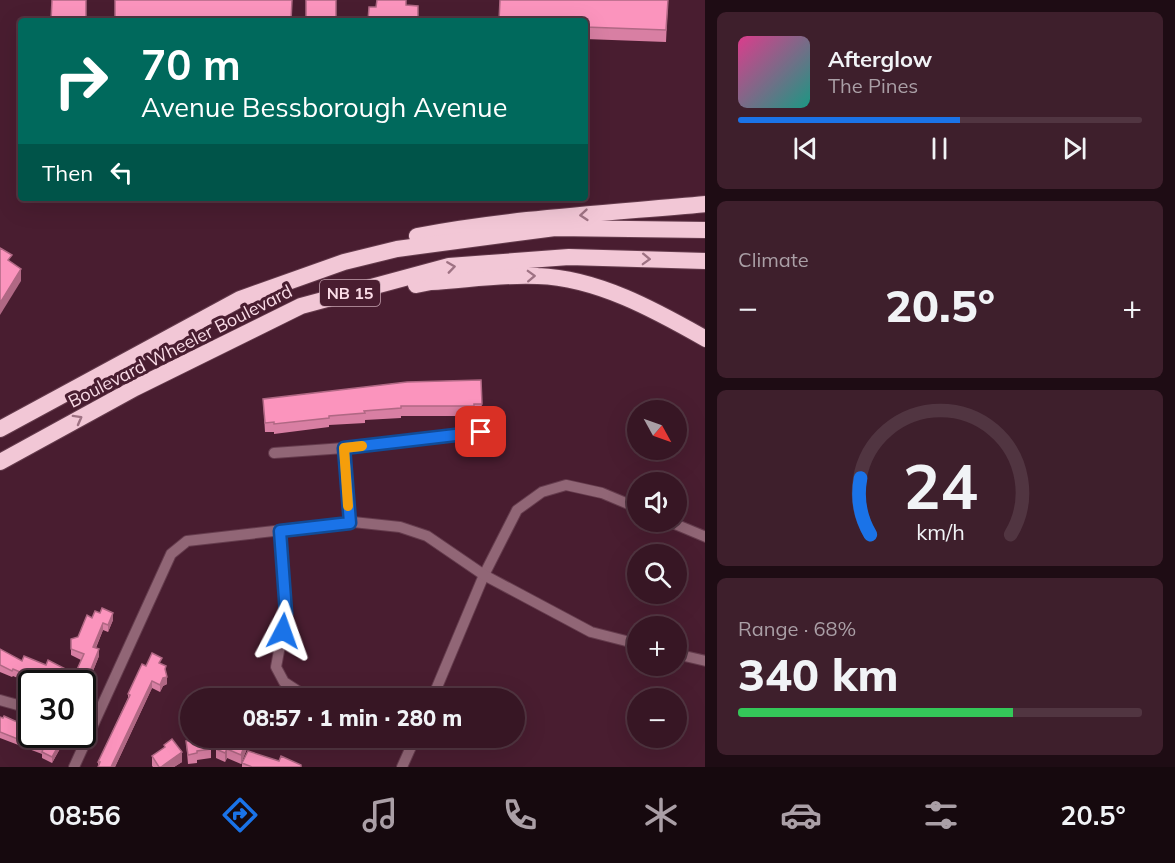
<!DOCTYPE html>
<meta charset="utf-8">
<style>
:root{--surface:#371624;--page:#3e1f2c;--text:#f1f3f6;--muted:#aa9fa6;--line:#513541;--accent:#1a73e8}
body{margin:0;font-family:Mulish,sans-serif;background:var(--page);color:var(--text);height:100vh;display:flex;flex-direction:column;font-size:22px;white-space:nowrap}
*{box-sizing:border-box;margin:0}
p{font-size:20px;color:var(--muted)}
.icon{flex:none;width:33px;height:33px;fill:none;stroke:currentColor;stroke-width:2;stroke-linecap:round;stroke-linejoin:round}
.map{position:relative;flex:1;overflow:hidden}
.details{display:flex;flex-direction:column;gap:12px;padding:12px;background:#1e0c14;width:470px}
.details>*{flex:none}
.hud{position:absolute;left:18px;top:18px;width:570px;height:183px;border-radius:6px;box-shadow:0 6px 24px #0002,0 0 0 2px var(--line);background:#00695c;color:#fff;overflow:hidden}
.needle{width:39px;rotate:130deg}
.tools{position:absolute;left:627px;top:400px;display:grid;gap:12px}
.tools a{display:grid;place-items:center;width:60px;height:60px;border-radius:50%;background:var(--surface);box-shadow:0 6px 24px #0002,0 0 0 2px var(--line);font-size:30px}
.speed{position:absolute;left:18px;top:670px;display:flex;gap:12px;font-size:30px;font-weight:700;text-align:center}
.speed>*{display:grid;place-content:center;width:78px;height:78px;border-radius:50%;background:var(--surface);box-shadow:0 6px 24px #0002,0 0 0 2px var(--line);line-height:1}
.speed .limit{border:3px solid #111;border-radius:9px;background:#fff;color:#111}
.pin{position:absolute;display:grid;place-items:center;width:51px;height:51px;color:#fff;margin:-26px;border-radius:12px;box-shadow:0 3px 9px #0006}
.me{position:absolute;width:66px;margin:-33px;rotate:4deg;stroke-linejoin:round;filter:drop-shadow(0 0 4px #0008)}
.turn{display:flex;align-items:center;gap:21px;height:126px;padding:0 24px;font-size:27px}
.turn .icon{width:78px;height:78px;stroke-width:2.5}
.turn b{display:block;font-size:42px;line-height:51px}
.then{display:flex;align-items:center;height:57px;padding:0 24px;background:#0003;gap:12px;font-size:22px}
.big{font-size:45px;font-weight:800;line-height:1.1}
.details .tile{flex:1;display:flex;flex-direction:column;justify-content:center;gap:9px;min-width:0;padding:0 21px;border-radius:9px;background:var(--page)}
.details .dial{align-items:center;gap:0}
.dial svg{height:156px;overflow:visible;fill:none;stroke:var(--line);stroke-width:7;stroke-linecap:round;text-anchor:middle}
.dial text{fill:var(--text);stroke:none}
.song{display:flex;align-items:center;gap:18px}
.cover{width:72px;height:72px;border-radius:9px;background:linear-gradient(135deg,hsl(330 70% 55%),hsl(170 70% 35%))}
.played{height:6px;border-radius:3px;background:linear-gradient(90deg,var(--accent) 55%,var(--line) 55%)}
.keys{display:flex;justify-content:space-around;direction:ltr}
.heat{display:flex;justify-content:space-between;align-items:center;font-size:33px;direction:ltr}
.charge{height:9px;border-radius:4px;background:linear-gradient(90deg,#34c759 68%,var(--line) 0)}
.trip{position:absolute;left:180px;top:688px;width:345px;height:60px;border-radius:30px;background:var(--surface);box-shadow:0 6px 24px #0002,0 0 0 2px var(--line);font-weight:800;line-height:60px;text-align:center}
.tabs{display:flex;height:96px;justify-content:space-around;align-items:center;background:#16090e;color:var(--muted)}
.tabs .icon{width:42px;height:42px}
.tabs .current{color:var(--accent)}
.tabs b{font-size:27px;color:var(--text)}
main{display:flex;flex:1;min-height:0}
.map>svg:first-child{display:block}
</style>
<main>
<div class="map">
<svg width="706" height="767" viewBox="0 0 706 767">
<rect width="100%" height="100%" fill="#491d30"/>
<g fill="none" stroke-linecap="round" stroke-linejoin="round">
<defs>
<g id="minor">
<polyline points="344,448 350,523"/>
<polyline points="274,453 344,448 481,432"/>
<polyline points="670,522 706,537"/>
<polyline points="280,531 286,613 276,667 284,682 310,699"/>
<polyline points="676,654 706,661"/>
<polyline points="432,699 484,575 517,510 542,492 566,485 602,493 638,508"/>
<polyline points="0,700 32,709"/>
<polyline points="74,767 171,554 187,541 353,522 400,527 427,536 484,575 591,632 638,644"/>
<polyline points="402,767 415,738"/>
</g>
<g id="highway">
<path d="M417,236C512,218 609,213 706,204"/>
<path d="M416,285L431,282C466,280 503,274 538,276C597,278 655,310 706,339"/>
<polyline points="0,429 240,299 344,262 397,249 555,228 706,230"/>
<polyline points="0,462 135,388 301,306 449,266 569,257 706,261"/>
</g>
</defs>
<!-- minor casing -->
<use href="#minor" stroke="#653c4d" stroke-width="12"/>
<!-- highway casing -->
<use href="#highway" stroke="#653c4d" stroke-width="18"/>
<!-- minor -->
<use href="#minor" stroke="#916676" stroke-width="10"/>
<!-- highway -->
<use href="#highway" stroke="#f2c7d6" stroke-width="16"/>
</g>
<!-- wall -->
<g fill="#d87fa3">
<polygon points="500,0 668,0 666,42 585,39 585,21"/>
<polygon points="481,380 482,413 474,414 474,416 401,416 401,418 365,420 365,423 329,425 329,427 274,434 274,432 265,432 263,399"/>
<polygon points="92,618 113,620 108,632 103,630 96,648 99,656 83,696 82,684 43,684 36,681 36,682 28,679 27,682 13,676 12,677 0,672 0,649 22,661 46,665 75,674 81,660 71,655 71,639 78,637"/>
<polygon points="162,664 166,673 167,684 163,686 160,692 152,688 115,767 98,767 98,762 128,698 128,694 146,666"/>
<polygon points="0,717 62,745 52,763 42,758 42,754 0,738"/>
<polygon points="190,734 211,749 211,758 197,760 197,763 188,764 186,741 190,741"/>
<polygon points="164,745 182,762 174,767 153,767 152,766 152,756 164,748"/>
<polygon points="248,746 241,764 227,758 225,762 216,758 216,749"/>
<polygon points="279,761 301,767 242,767 242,763"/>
</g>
<!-- shaded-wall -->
<g fill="#b06884">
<polygon points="21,269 21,281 0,315 0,303"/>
<polygon points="113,613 113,620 108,632 108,625"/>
<polygon points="103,623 103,630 93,654 93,647"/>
<polygon points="99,649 99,656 83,696 83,689"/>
<polygon points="167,677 167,684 163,686 160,692 160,685 163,678"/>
<polygon points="152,681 152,688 115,767 111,767"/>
<polygon points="248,738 248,746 241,764 241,755"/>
<polygon points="62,739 62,745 52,763 52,757"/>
<polygon points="227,749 227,758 225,762 225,753"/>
<polygon points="182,752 182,762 174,767 161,767"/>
</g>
<!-- building -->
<g fill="#fb94bd" stroke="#b06884" stroke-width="1.5">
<polygon points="52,0 86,0 86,21 51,21"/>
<polygon points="115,0 292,0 291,21 115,21"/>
<rect x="306" y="0" width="30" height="21"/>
<polygon points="377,0 406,0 406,5 418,6 418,21 368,21 369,7 376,7"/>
<polygon points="500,0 668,0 666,30 585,27 585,21 499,21"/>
<polygon points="0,248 12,255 8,260 21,269 0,303"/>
<polygon points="481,380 482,404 474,404 474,406 401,406 401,408 364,411 365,413 329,416 329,418 274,424 274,422 265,423 263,399 407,382"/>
<polygon points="102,608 113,613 108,625 103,623 93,647 99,649 83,689 82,684 72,684 60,679 54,678 53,681 36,674 36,675 28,672 27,675 13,669 12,671 0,665 0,649 22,661 24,656 46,665 48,660 75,674 84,654 71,649 71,639 78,637 87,615 92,618 95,611 100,613"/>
<polygon points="152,653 162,658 159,663 166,666 165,669 167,677 163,678 160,685 152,681 111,767 98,767 100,762 98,762 130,695 128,694 142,664 146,666"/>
<polygon points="4,716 28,727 29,725 32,726 32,735 53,735 62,739 52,757 42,752 43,749 0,732 0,717 3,718"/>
<polygon points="190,734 190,738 210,738 211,749 197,751 197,753 188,755 186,741 190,741"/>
<polygon points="220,738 247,738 241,755 227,749 225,753 216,749"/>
<polygon points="172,739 182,752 161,767 159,767 152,756 165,747 164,745"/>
<polygon points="248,751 279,761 281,756 301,765 301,767 252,767 242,763"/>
</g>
<!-- one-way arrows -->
<defs><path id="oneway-chevron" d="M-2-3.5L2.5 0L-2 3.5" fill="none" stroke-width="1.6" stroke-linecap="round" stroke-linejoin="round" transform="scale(1.5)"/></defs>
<g stroke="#9e7283">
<use href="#oneway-chevron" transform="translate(584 215) rotate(175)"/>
<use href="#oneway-chevron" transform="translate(646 259) rotate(2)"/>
<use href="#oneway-chevron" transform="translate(451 267) rotate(-8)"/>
<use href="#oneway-chevron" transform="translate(531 276) rotate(-2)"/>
<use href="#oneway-chevron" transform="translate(78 419) rotate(-29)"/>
</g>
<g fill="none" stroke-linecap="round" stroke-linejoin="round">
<defs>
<polyline id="route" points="283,631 286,613 280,531 350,523 344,448 481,432"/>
</defs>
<!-- route casing -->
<use href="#route" stroke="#114b97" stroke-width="15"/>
<!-- route -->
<use href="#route" stroke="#1a73e8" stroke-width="10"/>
<!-- slow -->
<polyline stroke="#f59e0b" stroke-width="10" points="348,506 344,448 362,446"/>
</g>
<g text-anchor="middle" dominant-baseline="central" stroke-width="6" stroke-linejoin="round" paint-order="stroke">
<!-- shield labels -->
<rect fill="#491d30" stroke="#c5a3b0" stroke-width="1.5" x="320" y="280" width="60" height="26" rx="4.5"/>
<g font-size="16" font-weight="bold" fill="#fadce7">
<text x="350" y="293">NB 15</text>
</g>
<!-- street labels -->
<g font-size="18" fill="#fadce7" stroke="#491d30">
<text transform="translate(180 346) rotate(-27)">Boulevard Wheeler Boulevard</text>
</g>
</g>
</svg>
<div class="tools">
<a><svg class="needle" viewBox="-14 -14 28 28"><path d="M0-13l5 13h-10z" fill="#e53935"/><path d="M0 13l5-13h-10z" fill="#aa9fa6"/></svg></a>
<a><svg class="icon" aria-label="sound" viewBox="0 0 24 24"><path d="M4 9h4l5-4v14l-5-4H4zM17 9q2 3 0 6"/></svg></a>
<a><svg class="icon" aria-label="search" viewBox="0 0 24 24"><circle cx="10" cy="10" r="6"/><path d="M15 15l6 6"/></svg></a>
<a>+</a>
<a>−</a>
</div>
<div class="speed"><div class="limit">30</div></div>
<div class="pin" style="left:481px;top:432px;background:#d93025"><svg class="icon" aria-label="arrive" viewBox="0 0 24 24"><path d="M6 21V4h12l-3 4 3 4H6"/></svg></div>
<svg class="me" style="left:283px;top:631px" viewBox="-20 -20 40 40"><path d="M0-17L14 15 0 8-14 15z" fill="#1a73e8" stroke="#fff" stroke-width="4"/></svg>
<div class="trip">08:57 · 1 min · 280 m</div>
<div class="hud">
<div class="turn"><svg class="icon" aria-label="right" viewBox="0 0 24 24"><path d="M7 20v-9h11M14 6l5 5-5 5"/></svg><div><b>70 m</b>Avenue Bessborough Avenue</div></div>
<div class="then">Then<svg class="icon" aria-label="left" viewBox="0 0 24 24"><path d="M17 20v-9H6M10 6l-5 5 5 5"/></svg></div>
</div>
</div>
<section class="details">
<div class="tile">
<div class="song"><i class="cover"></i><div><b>Afterglow</b><p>The Pines</p></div></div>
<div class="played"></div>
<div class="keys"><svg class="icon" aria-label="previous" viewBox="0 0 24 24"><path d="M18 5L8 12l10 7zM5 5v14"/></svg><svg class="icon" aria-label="pause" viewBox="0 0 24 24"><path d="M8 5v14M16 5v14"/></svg><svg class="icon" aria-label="next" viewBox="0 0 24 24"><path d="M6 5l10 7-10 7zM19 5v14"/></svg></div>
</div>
<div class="tile"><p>Climate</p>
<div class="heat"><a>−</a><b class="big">20.5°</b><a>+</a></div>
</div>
<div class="tile dial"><svg viewBox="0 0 100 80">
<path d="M14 69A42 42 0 1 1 86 69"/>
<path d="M14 69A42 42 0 0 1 9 40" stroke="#1a73e8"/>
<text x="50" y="56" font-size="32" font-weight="700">24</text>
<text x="50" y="72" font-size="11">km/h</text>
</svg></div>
<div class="tile"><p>Range · 68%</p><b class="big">340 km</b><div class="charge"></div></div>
</section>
</main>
<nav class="tabs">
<b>08:56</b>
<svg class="icon current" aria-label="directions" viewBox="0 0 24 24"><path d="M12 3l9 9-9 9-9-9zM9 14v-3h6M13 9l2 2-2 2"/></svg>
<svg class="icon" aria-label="music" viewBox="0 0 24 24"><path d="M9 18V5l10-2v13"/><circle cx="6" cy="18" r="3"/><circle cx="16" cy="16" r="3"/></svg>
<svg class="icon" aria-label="phone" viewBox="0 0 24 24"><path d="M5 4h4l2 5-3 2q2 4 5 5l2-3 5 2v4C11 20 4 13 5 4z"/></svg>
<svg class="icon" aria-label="climate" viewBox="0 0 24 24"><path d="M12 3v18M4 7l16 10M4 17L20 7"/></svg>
<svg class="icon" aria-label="car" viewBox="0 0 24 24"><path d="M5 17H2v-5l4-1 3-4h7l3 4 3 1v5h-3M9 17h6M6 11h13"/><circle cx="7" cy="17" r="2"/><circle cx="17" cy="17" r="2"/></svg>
<svg class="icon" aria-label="filters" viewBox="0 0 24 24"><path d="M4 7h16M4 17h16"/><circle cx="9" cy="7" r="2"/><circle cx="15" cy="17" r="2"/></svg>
<b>20.5°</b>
</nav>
